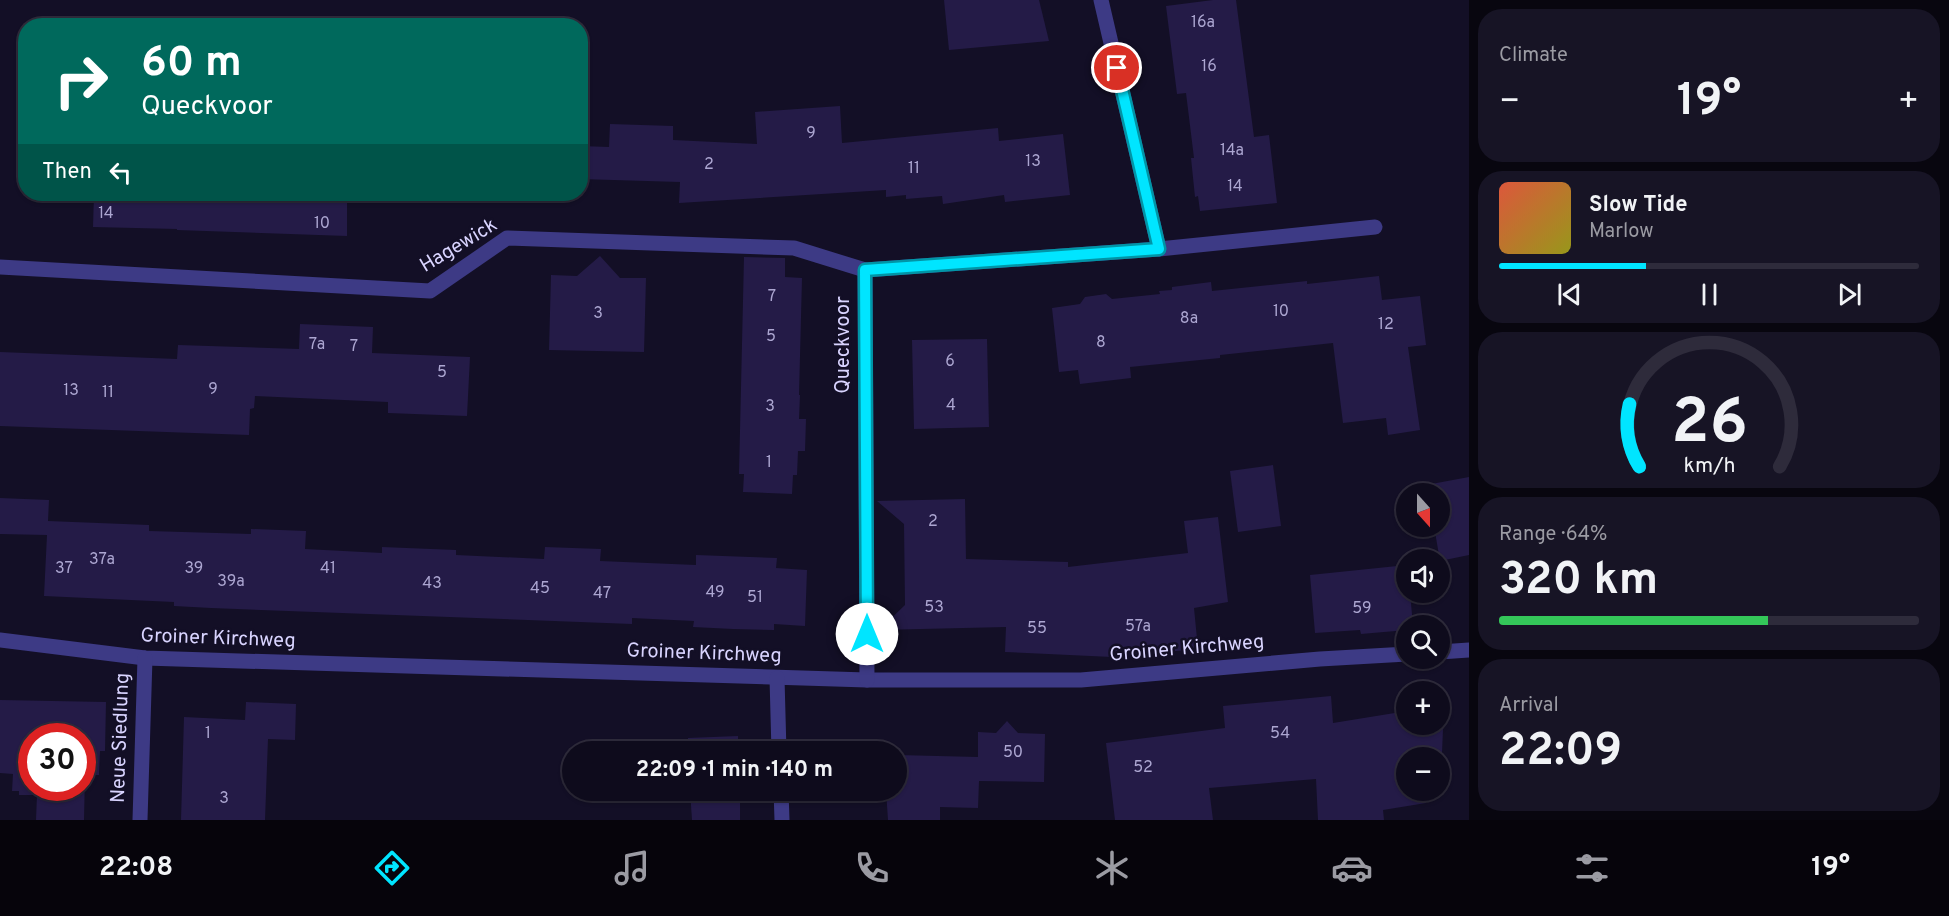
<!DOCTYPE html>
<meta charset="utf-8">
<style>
:root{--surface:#0e0b1c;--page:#171425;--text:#f1f3f6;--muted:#9b9ba3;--line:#2e2b3b;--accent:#00e5ff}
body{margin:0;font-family:Overpass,sans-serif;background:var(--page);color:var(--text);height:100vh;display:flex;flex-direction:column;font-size:22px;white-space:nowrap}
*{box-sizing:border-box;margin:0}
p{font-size:20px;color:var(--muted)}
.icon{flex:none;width:33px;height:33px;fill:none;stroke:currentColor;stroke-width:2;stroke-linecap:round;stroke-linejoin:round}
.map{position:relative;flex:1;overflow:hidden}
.drawer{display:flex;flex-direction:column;gap:9px;padding:9px;background:#08060f;width:480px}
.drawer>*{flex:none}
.hud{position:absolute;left:18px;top:18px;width:570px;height:183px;border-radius:24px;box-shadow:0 2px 4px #0004,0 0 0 2px var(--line);background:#00695c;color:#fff;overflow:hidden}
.needle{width:39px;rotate:159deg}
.buttons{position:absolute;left:1396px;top:483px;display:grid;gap:12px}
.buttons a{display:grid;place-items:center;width:54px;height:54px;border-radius:50%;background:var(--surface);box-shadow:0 2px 4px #0004,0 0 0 2px var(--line);font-size:30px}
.speed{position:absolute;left:18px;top:723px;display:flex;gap:12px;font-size:30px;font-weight:700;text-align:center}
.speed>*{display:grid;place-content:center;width:78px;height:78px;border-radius:50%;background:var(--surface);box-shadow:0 2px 4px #0004,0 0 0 2px var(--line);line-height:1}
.speed .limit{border:9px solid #d22;background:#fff;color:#111}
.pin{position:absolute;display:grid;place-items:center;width:51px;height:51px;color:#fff;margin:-26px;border:3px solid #fff;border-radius:50%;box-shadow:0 2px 6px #0007}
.me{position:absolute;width:66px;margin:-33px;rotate:0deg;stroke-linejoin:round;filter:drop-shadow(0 0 4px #0008)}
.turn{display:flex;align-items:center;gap:21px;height:126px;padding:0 24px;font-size:27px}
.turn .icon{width:78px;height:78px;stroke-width:2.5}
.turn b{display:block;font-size:42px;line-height:51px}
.then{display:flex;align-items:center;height:57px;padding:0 24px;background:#0003;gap:12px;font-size:22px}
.big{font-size:45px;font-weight:700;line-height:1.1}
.drawer .widget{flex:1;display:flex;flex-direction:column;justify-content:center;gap:9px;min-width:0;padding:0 21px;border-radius:24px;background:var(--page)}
.drawer .dial{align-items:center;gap:0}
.dial svg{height:156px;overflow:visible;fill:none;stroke:var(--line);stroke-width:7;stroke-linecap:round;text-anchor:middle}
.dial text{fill:var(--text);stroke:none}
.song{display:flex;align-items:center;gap:18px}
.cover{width:72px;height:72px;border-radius:9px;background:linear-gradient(135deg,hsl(10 70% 55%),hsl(60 70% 35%))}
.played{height:6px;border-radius:3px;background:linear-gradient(90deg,var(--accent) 35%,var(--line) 35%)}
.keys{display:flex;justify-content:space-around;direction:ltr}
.heat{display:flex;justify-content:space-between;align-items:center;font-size:33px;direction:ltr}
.charge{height:9px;border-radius:4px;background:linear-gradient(90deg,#34c759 64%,var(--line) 0)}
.trip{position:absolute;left:562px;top:741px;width:345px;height:60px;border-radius:30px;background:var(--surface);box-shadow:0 2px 4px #0004,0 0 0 2px var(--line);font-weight:700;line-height:60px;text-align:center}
.tab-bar{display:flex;height:96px;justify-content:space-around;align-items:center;background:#06040b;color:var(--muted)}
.tab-bar .icon{width:42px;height:42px}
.tab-bar .on{color:var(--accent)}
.tab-bar b{font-size:27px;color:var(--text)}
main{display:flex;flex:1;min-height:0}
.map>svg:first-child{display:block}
</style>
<main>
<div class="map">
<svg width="1469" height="820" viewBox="0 0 1469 820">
<rect width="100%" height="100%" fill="#130f26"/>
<!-- building -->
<g fill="#241b47" fill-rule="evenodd">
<polygon points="944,0 1039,0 1049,41 949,50"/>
<polygon points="1213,0 1236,0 1254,137 1269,135 1277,203 1200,211 1198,196 1195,197 1191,158 1194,158 1186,93 1177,94 1166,6"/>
<polygon points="840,106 842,143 998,128 999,141 1063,134 1070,195 1005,202 1004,195 943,204 942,196 906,199 906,195 886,197 886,190 679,203 680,182 580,179 580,146 609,147 610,124 673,126 673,140 757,144 755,112"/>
<polygon points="94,194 347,194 347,236 177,230 177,229 93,227"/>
<polygon points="600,256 620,278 646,278 644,352 549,350 551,275 577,276"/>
<polygon points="744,257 785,258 785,277 802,278 799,395 800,395 799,419 806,419 805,451 798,451 797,475 793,475 792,494 743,492 744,474 739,474"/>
<polygon points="1379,276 1382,300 1420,296 1426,345 1408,347 1420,430 1388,435 1386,418 1343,423 1333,343 1220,355 1220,358 1130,367 1131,378 1080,384 1078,370 1059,372 1052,308 1080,304 1085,297 1106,294 1112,299 1160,294 1159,291 1172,290 1172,287 1211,282 1212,291 1307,281 1307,284"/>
<polygon points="300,324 373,327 372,353 470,357 467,416 388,413 388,402 255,396 254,408 250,409 249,435 0,426 0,352 177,359 178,345 299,349"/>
<polygon points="987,339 989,427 914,429 912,340"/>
<polygon points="1273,465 1281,526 1238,532 1230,471"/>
<polygon points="1469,477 1469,555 1440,561 1434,526 1440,526 1440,494 1427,494 1426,485"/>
<polygon points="0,498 49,500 48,521 149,525 149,531 251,534 251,529 306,531 305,549 382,553 382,547 456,550 456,555 544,559 545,547 601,549 600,561 696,565 696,555 777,558 776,568 807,570 805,626 774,624 774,630 733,629 693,627 694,621 632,618 632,624 211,608 174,606 174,602 44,596 47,535 0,534"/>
<polygon points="965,499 966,559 1068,562 1068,567 1188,553 1184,521 1218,517 1228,602 1194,608 1198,649 1112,657 1005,652 1006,627 879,630 905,605 904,524 877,501"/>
<polygon points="1407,565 1407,592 1410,592 1413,626 1407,626 1407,630 1361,634 1360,630 1315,633 1310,575"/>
<path d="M1331,696L1333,723L1407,711V724H1440V706L1444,705L1442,753L1440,754L1445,792L1425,795L1426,803L1383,810L1384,820H1318L1316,779L1209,788L1213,820H1115L1106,743L1225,728L1223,706ZM1407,758H1440V790H1407Z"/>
<path d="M0,700L106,702L105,751H100L99,775H85L84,820H36L37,795H19V791H12L13,774L0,773ZM32,736H82V788H32Z"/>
<polygon points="246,702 296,704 295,740 268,739 265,820 181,820 184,717 245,720"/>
<polygon points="1007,721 1018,733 1045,734 1044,782 979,781 978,808 940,807 940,820 888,820 886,790 897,790 897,755 978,757 978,732 996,733"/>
<polygon points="738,736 738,752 688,752 688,738"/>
<polygon points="690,790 740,790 740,820 692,820"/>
</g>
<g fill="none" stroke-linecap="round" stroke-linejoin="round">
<!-- street -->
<g stroke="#3d3a85" stroke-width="15">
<polyline points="1159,249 1375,227"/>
<polyline points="0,267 430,291 507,238 794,248 865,270"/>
<polyline points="0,640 145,658 867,680 1081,680 1320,659 1407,654"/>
<polyline points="1440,652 1469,650"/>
<polyline points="777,678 779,752"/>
<polyline points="867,680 865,270 1159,249 1101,0"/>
<polyline points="781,790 782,820"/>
<polyline points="140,820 145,658"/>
</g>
</g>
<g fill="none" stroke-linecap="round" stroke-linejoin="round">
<defs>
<polyline id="route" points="867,634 865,270 1159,249 1117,68"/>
</defs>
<!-- route casing -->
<use href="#route" stroke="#0095a6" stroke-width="15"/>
<!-- route -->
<use href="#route" stroke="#00e5ff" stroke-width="10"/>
</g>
<g text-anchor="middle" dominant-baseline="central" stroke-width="5" stroke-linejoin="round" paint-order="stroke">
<!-- number labels -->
<g font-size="16" fill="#aca6d1">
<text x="1203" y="23">16a</text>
<text x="1209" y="67">16</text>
<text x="811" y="134">9</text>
<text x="1232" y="151">14a</text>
<text x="1033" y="162">13</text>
<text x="709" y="165">2</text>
<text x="914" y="169">11</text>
<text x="1235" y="187">14</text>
<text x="106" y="214">14</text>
<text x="322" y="224">10</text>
<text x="772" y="297">7</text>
<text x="1281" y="312">10</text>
<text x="598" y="314">3</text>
<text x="1189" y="319">8a</text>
<text x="1386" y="325">12</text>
<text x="771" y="337">5</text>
<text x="1101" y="343">8</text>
<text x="317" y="345">7a</text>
<text x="354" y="347">7</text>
<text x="950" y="362">6</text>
<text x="442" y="373">5</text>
<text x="213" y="390">9</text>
<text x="71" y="391">13</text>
<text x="108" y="393">11</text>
<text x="951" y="406">4</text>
<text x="770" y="407">3</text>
<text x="769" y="463">1</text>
<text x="933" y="522">2</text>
<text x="102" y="560">37a</text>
<text x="64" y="569">37</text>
<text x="194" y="569">39</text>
<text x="328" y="569">41</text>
<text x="231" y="582">39a</text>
<text x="432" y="584">43</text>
<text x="540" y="589">45</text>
<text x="715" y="593">49</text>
<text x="602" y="594">47</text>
<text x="755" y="598">51</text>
<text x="934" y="608">53</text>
<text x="1362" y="609">59</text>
<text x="1138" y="627">57a</text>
<text x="1037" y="629">55</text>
<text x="208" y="734">1</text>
<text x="1280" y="734">54</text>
<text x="1013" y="753">50</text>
<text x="1143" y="768">52</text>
<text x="224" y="799">3</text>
</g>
<!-- street labels -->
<g font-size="20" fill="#d9d4ff" stroke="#130f26">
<text transform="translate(459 246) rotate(-31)">Hagewick</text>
<text transform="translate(844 345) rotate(-90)">Queckvoor</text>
<text transform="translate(218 639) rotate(2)">Groiner Kirchweg</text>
<text transform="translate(1187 649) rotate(-5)">Groiner Kirchweg</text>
<text transform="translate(704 654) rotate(2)">Groiner Kirchweg</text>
<text transform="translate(121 738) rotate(-88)">Neue Siedlung</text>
</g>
</g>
</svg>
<div class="buttons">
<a><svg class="needle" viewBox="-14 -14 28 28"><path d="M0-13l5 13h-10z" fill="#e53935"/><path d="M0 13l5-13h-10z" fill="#9b9ba3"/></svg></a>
<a><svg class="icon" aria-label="sound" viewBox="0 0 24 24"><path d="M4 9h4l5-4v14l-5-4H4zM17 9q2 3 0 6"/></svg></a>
<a><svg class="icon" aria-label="search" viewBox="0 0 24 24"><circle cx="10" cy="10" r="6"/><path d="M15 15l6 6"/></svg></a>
<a>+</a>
<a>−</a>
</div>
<div class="speed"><div class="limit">30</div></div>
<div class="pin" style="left:1117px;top:68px;background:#d93025"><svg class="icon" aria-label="arrive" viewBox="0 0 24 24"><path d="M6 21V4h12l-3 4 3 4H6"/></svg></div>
<svg class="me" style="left:867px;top:634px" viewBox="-20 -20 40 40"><circle r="19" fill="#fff"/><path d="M0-13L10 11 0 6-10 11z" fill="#00e5ff"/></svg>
<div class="trip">22:09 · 1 min · 140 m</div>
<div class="hud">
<div class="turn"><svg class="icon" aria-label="right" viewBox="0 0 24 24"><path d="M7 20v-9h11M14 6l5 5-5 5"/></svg><div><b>60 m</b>Queckvoor</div></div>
<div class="then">Then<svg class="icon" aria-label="left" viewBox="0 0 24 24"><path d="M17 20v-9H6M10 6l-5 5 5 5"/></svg></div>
</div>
</div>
<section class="drawer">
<div class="widget"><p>Climate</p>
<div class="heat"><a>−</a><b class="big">19°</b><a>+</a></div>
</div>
<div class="widget">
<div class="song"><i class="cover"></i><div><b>Slow Tide</b><p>Marlow</p></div></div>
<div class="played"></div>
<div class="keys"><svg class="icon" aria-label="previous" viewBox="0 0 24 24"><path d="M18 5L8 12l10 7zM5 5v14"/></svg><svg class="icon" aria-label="pause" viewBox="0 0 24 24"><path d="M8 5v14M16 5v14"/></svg><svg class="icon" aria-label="next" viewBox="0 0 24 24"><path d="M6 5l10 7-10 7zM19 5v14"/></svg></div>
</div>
<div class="widget dial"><svg viewBox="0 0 100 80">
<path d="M14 69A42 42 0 1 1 86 69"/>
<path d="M14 69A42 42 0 0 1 9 37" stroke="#00e5ff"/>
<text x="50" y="56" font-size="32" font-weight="700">26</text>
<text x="50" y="72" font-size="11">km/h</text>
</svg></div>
<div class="widget"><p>Range · 64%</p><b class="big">320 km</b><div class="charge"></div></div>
<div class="widget"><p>Arrival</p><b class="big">22:09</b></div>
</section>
</main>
<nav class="tab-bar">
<b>22:08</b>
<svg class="icon on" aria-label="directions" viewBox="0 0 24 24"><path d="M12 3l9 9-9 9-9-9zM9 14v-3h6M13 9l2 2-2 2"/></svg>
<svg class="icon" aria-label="music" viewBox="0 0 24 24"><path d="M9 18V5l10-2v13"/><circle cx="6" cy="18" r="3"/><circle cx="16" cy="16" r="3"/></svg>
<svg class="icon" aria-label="phone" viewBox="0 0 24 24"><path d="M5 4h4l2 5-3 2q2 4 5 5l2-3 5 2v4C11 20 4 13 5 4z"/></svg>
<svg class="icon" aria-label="climate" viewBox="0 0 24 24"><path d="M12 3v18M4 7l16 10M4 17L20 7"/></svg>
<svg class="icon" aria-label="car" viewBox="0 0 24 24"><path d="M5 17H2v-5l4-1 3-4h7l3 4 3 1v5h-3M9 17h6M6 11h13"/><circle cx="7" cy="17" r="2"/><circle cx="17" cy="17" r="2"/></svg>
<svg class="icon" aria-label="filters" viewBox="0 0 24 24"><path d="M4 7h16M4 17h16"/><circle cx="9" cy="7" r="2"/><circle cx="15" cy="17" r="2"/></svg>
<b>19°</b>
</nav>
